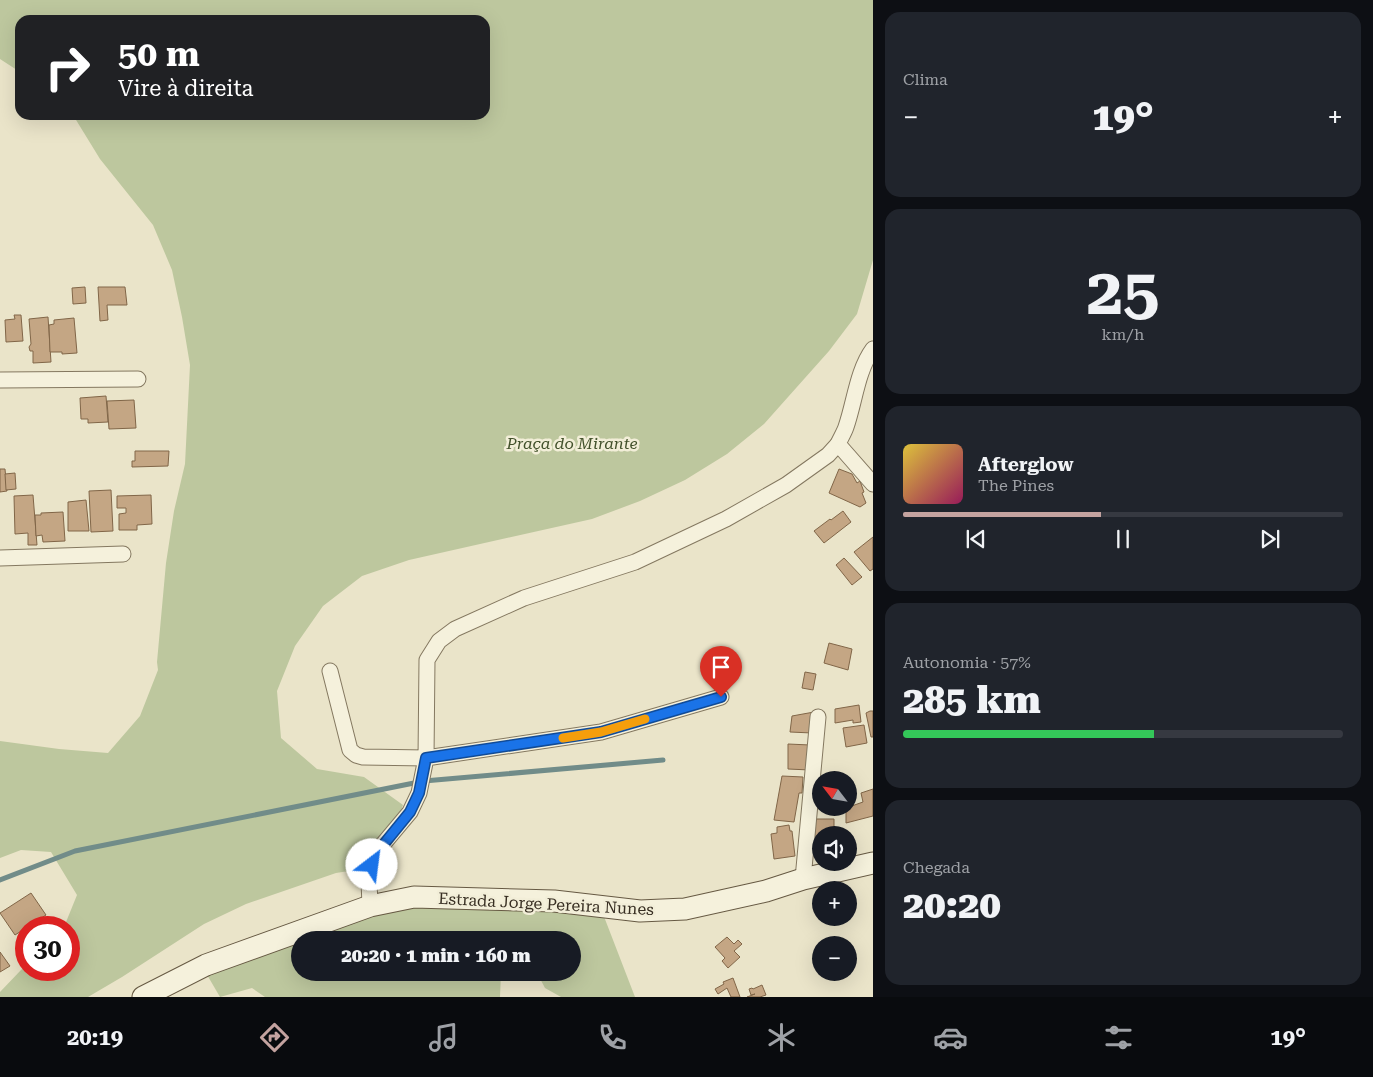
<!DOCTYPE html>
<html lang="pt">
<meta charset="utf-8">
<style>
:root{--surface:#171b24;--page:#20242c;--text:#f1f3f6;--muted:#9ea1a6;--line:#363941;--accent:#c4a3a0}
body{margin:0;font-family:"Roboto Serif",serif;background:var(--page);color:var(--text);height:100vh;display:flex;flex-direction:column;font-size:19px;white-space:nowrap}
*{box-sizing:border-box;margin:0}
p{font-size:16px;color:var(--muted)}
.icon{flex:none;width:28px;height:28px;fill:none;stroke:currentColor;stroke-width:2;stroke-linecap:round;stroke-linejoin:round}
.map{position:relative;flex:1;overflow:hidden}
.drawer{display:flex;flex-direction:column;gap:12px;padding:12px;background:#0d0f14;width:500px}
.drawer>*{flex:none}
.guide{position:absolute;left:15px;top:15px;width:475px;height:105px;border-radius:15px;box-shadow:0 5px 20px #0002;background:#202124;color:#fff;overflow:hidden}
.needle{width:32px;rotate:301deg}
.buttons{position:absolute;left:812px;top:771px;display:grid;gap:10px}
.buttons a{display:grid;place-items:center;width:45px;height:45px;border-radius:50%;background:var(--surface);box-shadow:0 5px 20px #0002;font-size:25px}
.speed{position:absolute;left:15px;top:916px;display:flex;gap:10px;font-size:25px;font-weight:700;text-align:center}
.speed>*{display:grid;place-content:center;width:65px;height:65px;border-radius:50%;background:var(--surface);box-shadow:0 5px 20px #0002;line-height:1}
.speed .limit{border:8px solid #d22;background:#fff;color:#111}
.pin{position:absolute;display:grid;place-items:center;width:42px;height:42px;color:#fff;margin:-51px -21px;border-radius:50% 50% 50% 0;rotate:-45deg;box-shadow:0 0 5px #0007}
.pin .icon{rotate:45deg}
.me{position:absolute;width:55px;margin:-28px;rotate:30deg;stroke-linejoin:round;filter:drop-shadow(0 0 4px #0008)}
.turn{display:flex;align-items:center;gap:18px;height:105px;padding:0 20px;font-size:22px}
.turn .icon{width:65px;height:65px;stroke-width:2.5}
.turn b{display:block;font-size:35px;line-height:42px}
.big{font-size:38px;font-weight:800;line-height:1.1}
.drawer .card{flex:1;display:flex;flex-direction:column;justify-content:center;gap:8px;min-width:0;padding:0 18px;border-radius:15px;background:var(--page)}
.drawer .dial{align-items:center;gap:0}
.dial b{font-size:65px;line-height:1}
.song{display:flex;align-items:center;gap:15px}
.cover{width:60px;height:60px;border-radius:8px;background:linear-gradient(135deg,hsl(50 70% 55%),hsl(330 70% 35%))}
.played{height:5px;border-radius:2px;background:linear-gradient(90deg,var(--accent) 45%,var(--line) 45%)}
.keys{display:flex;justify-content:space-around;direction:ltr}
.heat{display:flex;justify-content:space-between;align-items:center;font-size:28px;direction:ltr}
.charge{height:8px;border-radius:4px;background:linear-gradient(90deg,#34c759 57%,var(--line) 0)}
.trip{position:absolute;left:291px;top:931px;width:290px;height:50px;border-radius:25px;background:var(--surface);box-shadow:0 5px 20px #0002;font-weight:800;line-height:50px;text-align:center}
.tab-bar{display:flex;height:80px;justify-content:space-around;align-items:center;background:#090b0e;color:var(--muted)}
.tab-bar .icon{width:35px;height:35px}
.tab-bar .current{color:var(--accent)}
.tab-bar b{font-size:22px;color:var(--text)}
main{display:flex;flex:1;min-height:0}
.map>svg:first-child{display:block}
</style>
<main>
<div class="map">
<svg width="873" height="997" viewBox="0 0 873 997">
<rect width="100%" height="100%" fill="#eae4c9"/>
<!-- green -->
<g fill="#bdc79e">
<polygon points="0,0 873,0 873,260 857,314 829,351 764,424 727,454 685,480 640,501 592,519 409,560 362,576 323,606 295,646 277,691 281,738 317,769 364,777 403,805 388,850 374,867 336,873 246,904 204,924 122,977 88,997 0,997 0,992 21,970 26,965 26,970 69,970 69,928 64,927 77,895 51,852 21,850 0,858 0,741 59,749 108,753 140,716 158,670 157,662 166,563 174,511 185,464 190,365 182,317 172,270 153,225 100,159 73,115 485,115 485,20 20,20 20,72 0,59"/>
<polygon points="461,899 603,914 635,997 561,997 545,988 537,973 572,972 572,940 300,940 300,972 501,973 500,997 265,997 252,988 220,997 206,973 248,956 396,908"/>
</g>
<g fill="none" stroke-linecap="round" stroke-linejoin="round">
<!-- stream -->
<polyline stroke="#718c89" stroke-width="5" points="0,880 75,851 424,781 663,760"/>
</g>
<!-- building -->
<g fill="#c4a684" stroke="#816648">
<polygon points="85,287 86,303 73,304 72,288"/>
<polygon points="98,287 125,287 127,305 107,305 108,320 100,321"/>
<polygon points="14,315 21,315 23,341 6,342 5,320 15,319"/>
<polygon points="48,317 51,362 33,363 33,351 30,351 29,347 31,344 29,319"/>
<polygon points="74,318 77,353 62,354 62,352 50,352 49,325 54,324 54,320"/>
<polygon points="106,396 108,422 88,423 88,419 81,419 80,398"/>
<polygon points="134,400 136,428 109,429 107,401"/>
<polygon points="135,451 169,451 168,466 132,467 132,461 135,461"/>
<polygon points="0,469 5,469 7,491 0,492"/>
<polygon points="839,469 852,474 857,483 860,481 864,492 862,493 866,503 860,507 829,493"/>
<polygon points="15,473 16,489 6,490 5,474"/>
<polygon points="111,490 113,531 91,532 89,491"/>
<polygon points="33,495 37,545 28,545 28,533 15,534 14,496"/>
<polygon points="151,495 152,524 137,525 137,530 119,530 119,514 126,513 126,508 117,508 117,496"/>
<polygon points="86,500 89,531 68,531 68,502"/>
<polygon points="843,511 851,522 824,543 814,531 830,519 831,520"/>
<polygon points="63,512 65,541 43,542 42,535 36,536 35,515 41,515 41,513"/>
<polygon points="873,537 873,569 870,571 854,552"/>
<polygon points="844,558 862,577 852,585 836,565"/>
<polygon points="829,643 852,649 848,670 824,663"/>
<polygon points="805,672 816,674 813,690 802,688"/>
<polygon points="859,705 861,722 853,723 853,720 835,723 835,709"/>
<polygon points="870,711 873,711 873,737 871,737 866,713"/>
<polygon points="814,712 812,733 790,732 792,716"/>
<polygon points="864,725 867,743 846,747 843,728"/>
<polygon points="788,744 810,745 810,770 788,769"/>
<polygon points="782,776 803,777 802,793 799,793 794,822 774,820"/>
<polygon points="873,789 873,816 846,823 846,808 863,802 861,793"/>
<polygon points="814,819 834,819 834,835 821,835 821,846 815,846"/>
<polygon points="789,825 790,831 792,831 795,856 774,859 771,834 777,833 777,827"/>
<polygon points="31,893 46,915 15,935 0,913"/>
<polygon points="727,937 734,944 738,940 742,944 734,951 740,957 728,968 722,961 725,958 715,947"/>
<polygon points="0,952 10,966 0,972"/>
<polygon points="733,978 740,997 731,997 727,988 718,994 715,989 724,984 723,982"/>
<polygon points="762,985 766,995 760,997 747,997 755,994 751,995 749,989 752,988 753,989"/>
</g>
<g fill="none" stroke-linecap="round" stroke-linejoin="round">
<defs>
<g id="street">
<path d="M873,349C857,371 855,401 846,427C844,433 840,439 838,444L873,484"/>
<polyline points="0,380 138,379"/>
<polyline points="0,558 123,554"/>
<polyline points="330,671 350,750 356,755 363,757 426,758 427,660 439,641 455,629 524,598 635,562 726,519 786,485 828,455 838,444"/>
<polyline points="803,879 818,717"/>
<polyline points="370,906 369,881 372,865 379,849 410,812 419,793 426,758 601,732 721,697"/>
</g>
<polyline id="secondary" points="143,997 206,965 370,906 414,897 554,901 640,911 685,909 766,891 803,879 873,863"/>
</defs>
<!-- street casing -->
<use href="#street" stroke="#847860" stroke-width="17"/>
<!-- secondary casing -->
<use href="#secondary" stroke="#665943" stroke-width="23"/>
<!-- street -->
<use href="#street" stroke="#f5f1dc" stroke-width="15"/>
<!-- secondary -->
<use href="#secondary" stroke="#f5f1dc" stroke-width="21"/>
</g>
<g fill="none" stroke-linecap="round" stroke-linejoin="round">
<defs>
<polyline id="route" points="372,865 379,850 410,812 419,793 426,758 601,732 721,697"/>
</defs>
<!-- route casing -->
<use href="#route" stroke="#114b97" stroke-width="12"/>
<!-- route -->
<use href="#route" stroke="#1a73e8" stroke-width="9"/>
<!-- slow -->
<polyline stroke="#f59e0b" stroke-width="9" points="563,738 601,732 645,719"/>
</g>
<g text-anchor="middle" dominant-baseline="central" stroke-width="5" stroke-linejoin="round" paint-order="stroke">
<!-- park labels -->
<g font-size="16" font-style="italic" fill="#42512b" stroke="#f2eed8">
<text x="572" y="443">Praça do Mirante</text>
</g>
<!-- street labels -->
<g font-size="16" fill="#372e22" stroke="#f2eed8">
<text transform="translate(546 904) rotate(3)">Estrada Jorge Pereira Nunes</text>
</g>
</g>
</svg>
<div class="buttons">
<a><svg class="needle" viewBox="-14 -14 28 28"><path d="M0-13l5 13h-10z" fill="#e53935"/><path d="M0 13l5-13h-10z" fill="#9ea1a6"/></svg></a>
<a><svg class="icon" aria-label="sound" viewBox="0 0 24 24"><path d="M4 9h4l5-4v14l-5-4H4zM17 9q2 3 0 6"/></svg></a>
<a>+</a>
<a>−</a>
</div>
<div class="speed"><div class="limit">30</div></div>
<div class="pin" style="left:721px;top:697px;background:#d93025"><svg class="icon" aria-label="arrive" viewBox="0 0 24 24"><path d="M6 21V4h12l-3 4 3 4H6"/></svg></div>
<svg class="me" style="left:372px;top:865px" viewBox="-20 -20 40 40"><circle r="19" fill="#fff"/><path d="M0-13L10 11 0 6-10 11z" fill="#1a73e8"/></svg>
<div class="trip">20:20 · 1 min · 160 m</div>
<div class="guide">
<div class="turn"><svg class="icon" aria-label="right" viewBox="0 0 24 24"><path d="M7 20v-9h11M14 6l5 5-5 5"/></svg><div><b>50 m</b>Vire à direita</div></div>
</div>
</div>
<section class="drawer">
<div class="card"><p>Clima</p>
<div class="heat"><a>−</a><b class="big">19°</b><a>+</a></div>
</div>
<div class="card dial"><b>25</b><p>km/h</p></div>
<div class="card">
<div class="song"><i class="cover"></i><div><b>Afterglow</b><p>The Pines</p></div></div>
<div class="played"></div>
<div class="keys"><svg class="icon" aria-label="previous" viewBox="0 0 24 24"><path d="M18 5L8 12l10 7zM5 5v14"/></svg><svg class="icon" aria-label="pause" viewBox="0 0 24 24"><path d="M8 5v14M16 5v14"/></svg><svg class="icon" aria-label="next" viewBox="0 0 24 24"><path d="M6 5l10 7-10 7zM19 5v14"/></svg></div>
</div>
<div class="card"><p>Autonomia · 57%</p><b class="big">285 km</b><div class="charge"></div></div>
<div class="card"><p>Chegada</p><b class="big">20:20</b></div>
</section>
</main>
<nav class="tab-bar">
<b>20:19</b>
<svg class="icon current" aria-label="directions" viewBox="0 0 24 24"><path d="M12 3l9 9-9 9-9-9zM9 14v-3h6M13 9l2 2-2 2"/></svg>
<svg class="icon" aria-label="music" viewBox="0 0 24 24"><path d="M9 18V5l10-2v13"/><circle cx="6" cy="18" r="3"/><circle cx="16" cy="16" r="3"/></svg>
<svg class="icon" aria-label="phone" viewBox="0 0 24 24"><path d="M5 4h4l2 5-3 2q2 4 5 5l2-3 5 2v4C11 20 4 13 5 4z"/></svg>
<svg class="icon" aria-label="climate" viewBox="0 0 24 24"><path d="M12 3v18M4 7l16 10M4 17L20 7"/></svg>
<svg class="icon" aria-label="car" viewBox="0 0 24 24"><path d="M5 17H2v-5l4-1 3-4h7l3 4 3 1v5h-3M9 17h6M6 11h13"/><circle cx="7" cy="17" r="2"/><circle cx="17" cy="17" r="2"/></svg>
<svg class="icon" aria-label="filters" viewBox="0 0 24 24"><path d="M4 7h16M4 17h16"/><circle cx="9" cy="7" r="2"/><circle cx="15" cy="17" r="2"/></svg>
<b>19°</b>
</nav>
